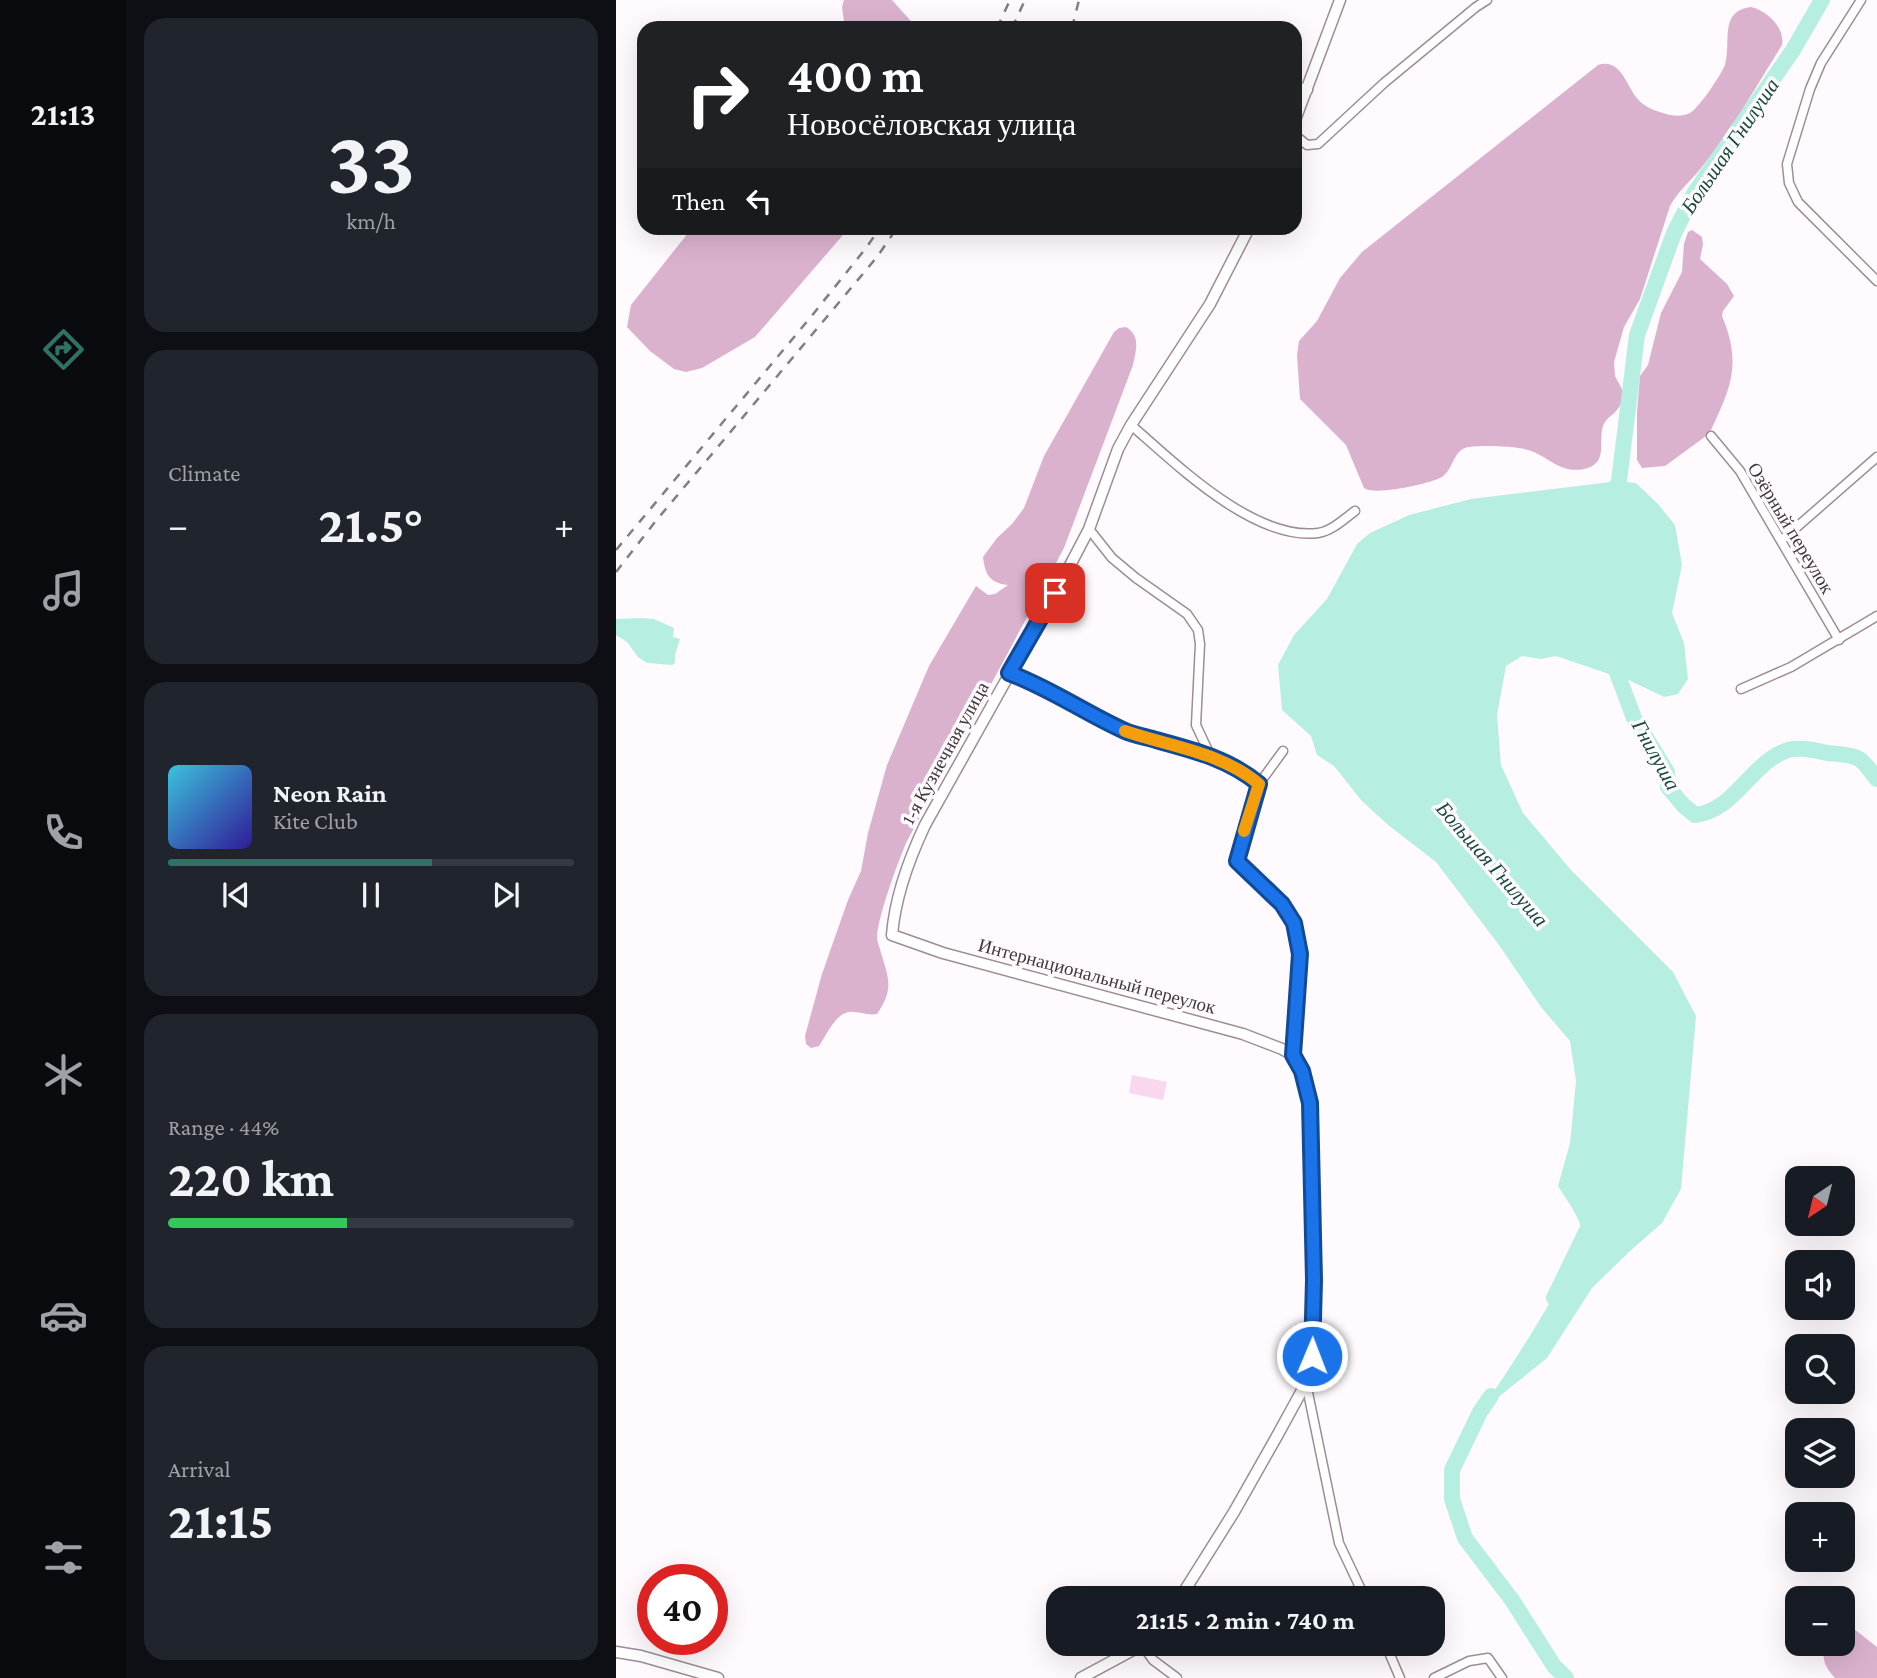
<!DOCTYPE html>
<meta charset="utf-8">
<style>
:root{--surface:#171b24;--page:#20242c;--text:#f1f3f6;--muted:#9ea1a6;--line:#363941;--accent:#2e7265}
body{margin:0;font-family:"Crimson Pro",serif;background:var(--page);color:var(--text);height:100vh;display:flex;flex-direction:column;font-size:26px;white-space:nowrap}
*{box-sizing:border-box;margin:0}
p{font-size:23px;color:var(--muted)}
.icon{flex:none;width:38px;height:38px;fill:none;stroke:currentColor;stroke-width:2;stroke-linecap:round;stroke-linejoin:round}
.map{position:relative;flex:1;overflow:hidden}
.details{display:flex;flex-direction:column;gap:18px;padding:18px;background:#0d0f14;width:490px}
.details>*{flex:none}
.guide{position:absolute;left:21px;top:21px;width:665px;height:214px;border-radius:21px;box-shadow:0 7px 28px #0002;background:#202124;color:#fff;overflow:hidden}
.needle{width:46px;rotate:215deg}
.buttons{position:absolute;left:1169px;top:1166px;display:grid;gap:14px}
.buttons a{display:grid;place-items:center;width:70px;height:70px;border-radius:14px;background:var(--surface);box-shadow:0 7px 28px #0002;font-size:35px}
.speed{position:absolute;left:21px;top:1564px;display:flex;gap:14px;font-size:35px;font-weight:700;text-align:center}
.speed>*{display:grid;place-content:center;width:91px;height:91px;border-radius:50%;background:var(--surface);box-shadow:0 7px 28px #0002;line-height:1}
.speed .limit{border:10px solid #d22;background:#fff;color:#111}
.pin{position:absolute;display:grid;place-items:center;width:60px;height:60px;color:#fff;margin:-30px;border-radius:14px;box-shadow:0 4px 10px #0006}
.me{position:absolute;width:77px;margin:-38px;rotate:1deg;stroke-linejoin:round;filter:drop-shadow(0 0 5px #0008)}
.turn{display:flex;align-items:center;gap:24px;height:147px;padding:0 35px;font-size:32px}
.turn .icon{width:91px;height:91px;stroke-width:2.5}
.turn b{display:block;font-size:49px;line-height:60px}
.then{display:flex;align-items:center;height:66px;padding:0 35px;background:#0003;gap:14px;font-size:26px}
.big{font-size:52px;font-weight:700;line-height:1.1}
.details .card{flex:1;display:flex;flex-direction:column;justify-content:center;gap:10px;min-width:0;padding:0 24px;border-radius:21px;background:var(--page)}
.details .dial{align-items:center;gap:0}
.dial b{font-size:91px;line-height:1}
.song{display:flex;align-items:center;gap:21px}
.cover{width:84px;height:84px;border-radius:10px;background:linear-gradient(135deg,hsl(190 70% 55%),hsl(250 70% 35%))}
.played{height:7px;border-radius:4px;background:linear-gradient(90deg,var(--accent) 65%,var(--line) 65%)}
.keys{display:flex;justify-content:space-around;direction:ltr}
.heat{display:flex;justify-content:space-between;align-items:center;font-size:38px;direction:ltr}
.charge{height:10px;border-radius:5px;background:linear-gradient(90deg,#34c759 44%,var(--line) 0)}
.trip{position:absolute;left:430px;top:1586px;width:399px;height:70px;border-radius:21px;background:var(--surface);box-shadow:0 7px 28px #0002;font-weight:700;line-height:70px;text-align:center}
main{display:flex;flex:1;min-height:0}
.tabs{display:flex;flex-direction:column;width:126px;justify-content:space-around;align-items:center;background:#090b0e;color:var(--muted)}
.tabs .icon{width:49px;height:49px}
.tabs .current{color:var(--accent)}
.tabs b{font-size:32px;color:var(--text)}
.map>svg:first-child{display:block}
</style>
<main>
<nav class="tabs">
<b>21:13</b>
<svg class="icon current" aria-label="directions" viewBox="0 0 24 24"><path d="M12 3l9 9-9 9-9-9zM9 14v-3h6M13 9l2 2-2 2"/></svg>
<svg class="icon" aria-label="music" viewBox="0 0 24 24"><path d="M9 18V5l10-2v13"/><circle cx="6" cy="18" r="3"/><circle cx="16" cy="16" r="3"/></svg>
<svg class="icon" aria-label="phone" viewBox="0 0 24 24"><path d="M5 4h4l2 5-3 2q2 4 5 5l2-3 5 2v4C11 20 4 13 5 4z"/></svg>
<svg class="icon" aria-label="climate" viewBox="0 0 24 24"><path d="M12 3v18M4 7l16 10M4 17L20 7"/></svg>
<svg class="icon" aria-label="car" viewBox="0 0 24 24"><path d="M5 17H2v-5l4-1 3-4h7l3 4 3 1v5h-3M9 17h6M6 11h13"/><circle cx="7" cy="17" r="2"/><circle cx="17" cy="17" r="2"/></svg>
<svg class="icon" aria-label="filters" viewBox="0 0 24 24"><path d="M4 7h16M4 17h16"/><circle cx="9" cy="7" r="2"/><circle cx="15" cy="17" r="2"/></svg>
</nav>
<section class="details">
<div class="card dial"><b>33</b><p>km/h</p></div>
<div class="card"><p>Climate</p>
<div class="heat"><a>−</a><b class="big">21.5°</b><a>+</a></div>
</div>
<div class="card">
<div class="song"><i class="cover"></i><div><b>Neon Rain</b><p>Kite Club</p></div></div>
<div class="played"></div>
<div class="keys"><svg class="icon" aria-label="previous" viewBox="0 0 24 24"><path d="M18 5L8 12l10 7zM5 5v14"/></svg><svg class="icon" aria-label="pause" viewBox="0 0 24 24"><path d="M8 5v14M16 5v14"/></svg><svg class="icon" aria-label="next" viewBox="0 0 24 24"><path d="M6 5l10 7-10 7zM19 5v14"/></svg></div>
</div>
<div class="card"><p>Range · 44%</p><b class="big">220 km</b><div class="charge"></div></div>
<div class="card"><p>Arrival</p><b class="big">21:15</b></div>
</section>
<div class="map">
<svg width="1261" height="1678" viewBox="0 0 1261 1678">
<rect width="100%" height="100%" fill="#fefafd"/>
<!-- green -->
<polygon fill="#f9d8ef" points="516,1075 551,1082 547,1100 513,1093"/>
<!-- forest -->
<g fill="#dbb2ce">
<polygon points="228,0 276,0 301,28 229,28 226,7"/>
<path d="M1135,7C1151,11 1169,27 1166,45C1140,86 1116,131 1085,168C1075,181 1062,191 1054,206L1024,299L1008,327L998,362L999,376L1010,397C1007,401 1004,406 1001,410C996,416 990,418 987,426C982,440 992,461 972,468C945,476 933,456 912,450C900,446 866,445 853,447C837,449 838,469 826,477C813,484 759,496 748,488L730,445L684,399L681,355L683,341L701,321L724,278L746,252L982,65C1004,58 1010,84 1020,97C1027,106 1036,110 1047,113C1055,116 1066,117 1074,113C1083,108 1105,75 1109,65C1116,43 1102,11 1135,7Z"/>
<polygon points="76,228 233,228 139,337 86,368 70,372 58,369 34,351 11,327 15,305"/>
<path d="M1076,230L1086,237L1087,244L1084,259L1111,284L1118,296L1107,311L1106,316C1126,364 1115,387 1095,430L1090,436L1049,466L1026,468L1021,460V412L1024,376L1032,365L1045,313L1066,272L1068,244L1072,232Z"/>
<path d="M510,327C525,336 520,350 517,365L448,548L290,843C281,865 262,916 261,937C261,942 264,948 265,953C273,979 278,989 261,1014C251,1016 243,1011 233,1012C219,1014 210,1036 203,1046L195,1048L190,1044L189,1036L206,974L232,900L245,871L252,833L271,765L313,666L360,586L372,595L379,594L392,585C374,583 369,575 367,557L381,538L396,524L408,508L428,456L498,332L503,328Z"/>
<path d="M1231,1627L1238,1629L1261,1647V1678H1219C1208,1666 1205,1659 1210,1643H1227V1628Z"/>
</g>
<!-- water -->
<g fill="#b6efe1">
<path d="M1003,481L1020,483L1042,504L1059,525L1066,565L1056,613L1068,643L1072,679L1062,694L1048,697L1002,675H996L940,656L925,659L906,656L890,666L881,715L885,765L907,813L955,870L1057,972L1080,1016L1065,1189L1046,1223L1014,1251L976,1288L931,1358L864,1412C884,1383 969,1257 965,1228C962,1214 949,1198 942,1186L954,1143L960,1081L954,1041L925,1007L883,945L820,862L772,825L745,800L718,766L701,755L695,736L666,710L662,665L678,635L711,599L741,544L754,533L793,515L855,499Z"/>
<polygon points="25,618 38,619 58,628 57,637 64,639 59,655 59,663 56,665 31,663 22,657 11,642 0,635 0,619"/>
</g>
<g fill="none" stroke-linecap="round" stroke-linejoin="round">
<!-- river -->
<g stroke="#b6efe1" stroke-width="16">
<polyline points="994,500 1003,481 1021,335 1058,233 1079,192 1177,50 1206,0"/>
<path d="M995,657L1018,718L1051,772L1052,787L1067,805L1079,815C1119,811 1135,762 1172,750C1184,747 1199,750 1211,753C1220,754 1235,754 1243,759C1250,763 1256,774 1261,779"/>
<polyline points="938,1298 971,1230"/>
<polyline points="875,1396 864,1412 836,1470 836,1499 849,1538 896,1600 938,1666 950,1678"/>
</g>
<defs>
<g id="minor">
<polyline points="1245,0 1205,63 1194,89 1171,164 1173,183 1182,202 1261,281"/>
<polyline points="679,85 692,90"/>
<polyline points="679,135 691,145 702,144 768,83 860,7 871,0"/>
<path d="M515,425C560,464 638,541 702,533C716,531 728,519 739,511"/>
<polyline points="1095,436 1124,471 1223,640"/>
<polyline points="473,529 496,558 520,578 571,614 582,630 584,644 580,725 595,757"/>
<polyline points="1166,540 1261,457"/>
<polyline points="393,673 419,682 446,700 510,732 611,763 627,770 643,784"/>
<polyline points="1125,689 1175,667 1261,616"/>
<path d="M667,751L643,784L621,861C639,880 663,897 676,920C691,946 679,1023 677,1055"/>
<polyline points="690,1383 723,1543 749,1598"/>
<polyline points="769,1643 784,1678"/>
<polyline points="527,1646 537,1660 561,1678"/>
<polyline points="818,1678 853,1661 872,1658 886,1678"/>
</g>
<g id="tertiary">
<polyline points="679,120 724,0"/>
<path d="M564,1598L618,1512L661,1436L690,1383L696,1356L698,1280L694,1103L690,1084L677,1055L666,1049L627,1034L327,953L276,935C279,897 293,859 309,825L450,573L473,529L502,449L515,425L594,304L633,228"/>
<polyline points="0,1652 25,1656 102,1678"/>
<polyline points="465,1678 530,1643"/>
</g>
</defs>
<!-- minor casing -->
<use href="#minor" stroke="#9e8c98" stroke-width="11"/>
<!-- tertiary casing -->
<use href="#tertiary" stroke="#9e8c98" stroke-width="13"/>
<!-- minor -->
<use href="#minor" stroke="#fff" stroke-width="8"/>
<!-- tertiary -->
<use href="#tertiary" stroke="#fff" stroke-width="10"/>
<!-- rail -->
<g stroke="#847e83" stroke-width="2.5" stroke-dasharray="9 9" stroke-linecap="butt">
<polyline points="381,28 394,0"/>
<polyline points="396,28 409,0"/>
<polyline points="456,28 463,0"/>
<polyline points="0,550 194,318 250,248 264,228"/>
<polyline points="0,572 39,522 261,257 281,228"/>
</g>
</g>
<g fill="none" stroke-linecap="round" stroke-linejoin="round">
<defs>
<path id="route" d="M439,593L393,673C434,688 469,713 509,731C518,735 530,737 540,740C577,750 613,759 643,784L621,861L666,904L678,923L684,954L677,1055L686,1071L694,1103L698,1280L696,1356"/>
</defs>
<!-- route casing -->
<use href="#route" stroke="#114b97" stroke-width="18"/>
<!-- route -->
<use href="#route" stroke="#1a73e8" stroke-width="12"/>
<!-- slow -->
<path stroke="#f59e0b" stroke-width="12" d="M509,731C555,747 605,752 643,784L628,831"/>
</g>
<g text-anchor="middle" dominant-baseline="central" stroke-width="7" stroke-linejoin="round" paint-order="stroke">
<!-- street labels -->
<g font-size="19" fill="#40393e" stroke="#fefafd">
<text transform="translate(1175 528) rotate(59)">Озёрный переулок</text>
<text transform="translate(329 753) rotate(-61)">1-я Кузнечная улица</text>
<text transform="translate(481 976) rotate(15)">Интернациональный переулок</text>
</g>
<!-- water labels -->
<g font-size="21" font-style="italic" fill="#1a4a41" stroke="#fefafd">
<text transform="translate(1114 146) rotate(-56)">Большая Гнилуша</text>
<text transform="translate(1040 755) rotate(61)">Гнилуша</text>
<text transform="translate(876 864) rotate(49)">Большая Гнилуша</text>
</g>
</g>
</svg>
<div class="buttons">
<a><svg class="needle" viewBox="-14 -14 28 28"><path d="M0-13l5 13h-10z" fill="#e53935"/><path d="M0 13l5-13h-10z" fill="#9ea1a6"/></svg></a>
<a><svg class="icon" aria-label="sound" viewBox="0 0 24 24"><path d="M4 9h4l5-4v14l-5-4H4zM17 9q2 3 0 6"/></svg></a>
<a><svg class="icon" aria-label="search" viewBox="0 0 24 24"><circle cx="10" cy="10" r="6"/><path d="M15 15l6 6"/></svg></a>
<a><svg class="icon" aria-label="layers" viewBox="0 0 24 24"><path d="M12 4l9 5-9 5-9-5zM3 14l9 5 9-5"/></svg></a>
<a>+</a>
<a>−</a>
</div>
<div class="speed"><div class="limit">40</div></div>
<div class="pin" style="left:439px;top:593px;background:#d93025"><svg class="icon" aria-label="arrive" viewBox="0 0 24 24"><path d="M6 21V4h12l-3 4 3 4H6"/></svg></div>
<svg class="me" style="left:696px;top:1356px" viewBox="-20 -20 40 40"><circle r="17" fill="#1a73e8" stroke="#fff" stroke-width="3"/><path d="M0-11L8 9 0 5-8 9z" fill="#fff"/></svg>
<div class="trip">21:15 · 2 min · 740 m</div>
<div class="guide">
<div class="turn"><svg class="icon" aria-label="right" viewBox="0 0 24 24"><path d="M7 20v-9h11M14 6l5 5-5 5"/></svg><div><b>400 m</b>Новосёловская улица</div></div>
<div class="then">Then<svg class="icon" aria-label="left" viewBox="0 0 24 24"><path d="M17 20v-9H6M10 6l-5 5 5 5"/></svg></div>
</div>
</div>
</main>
